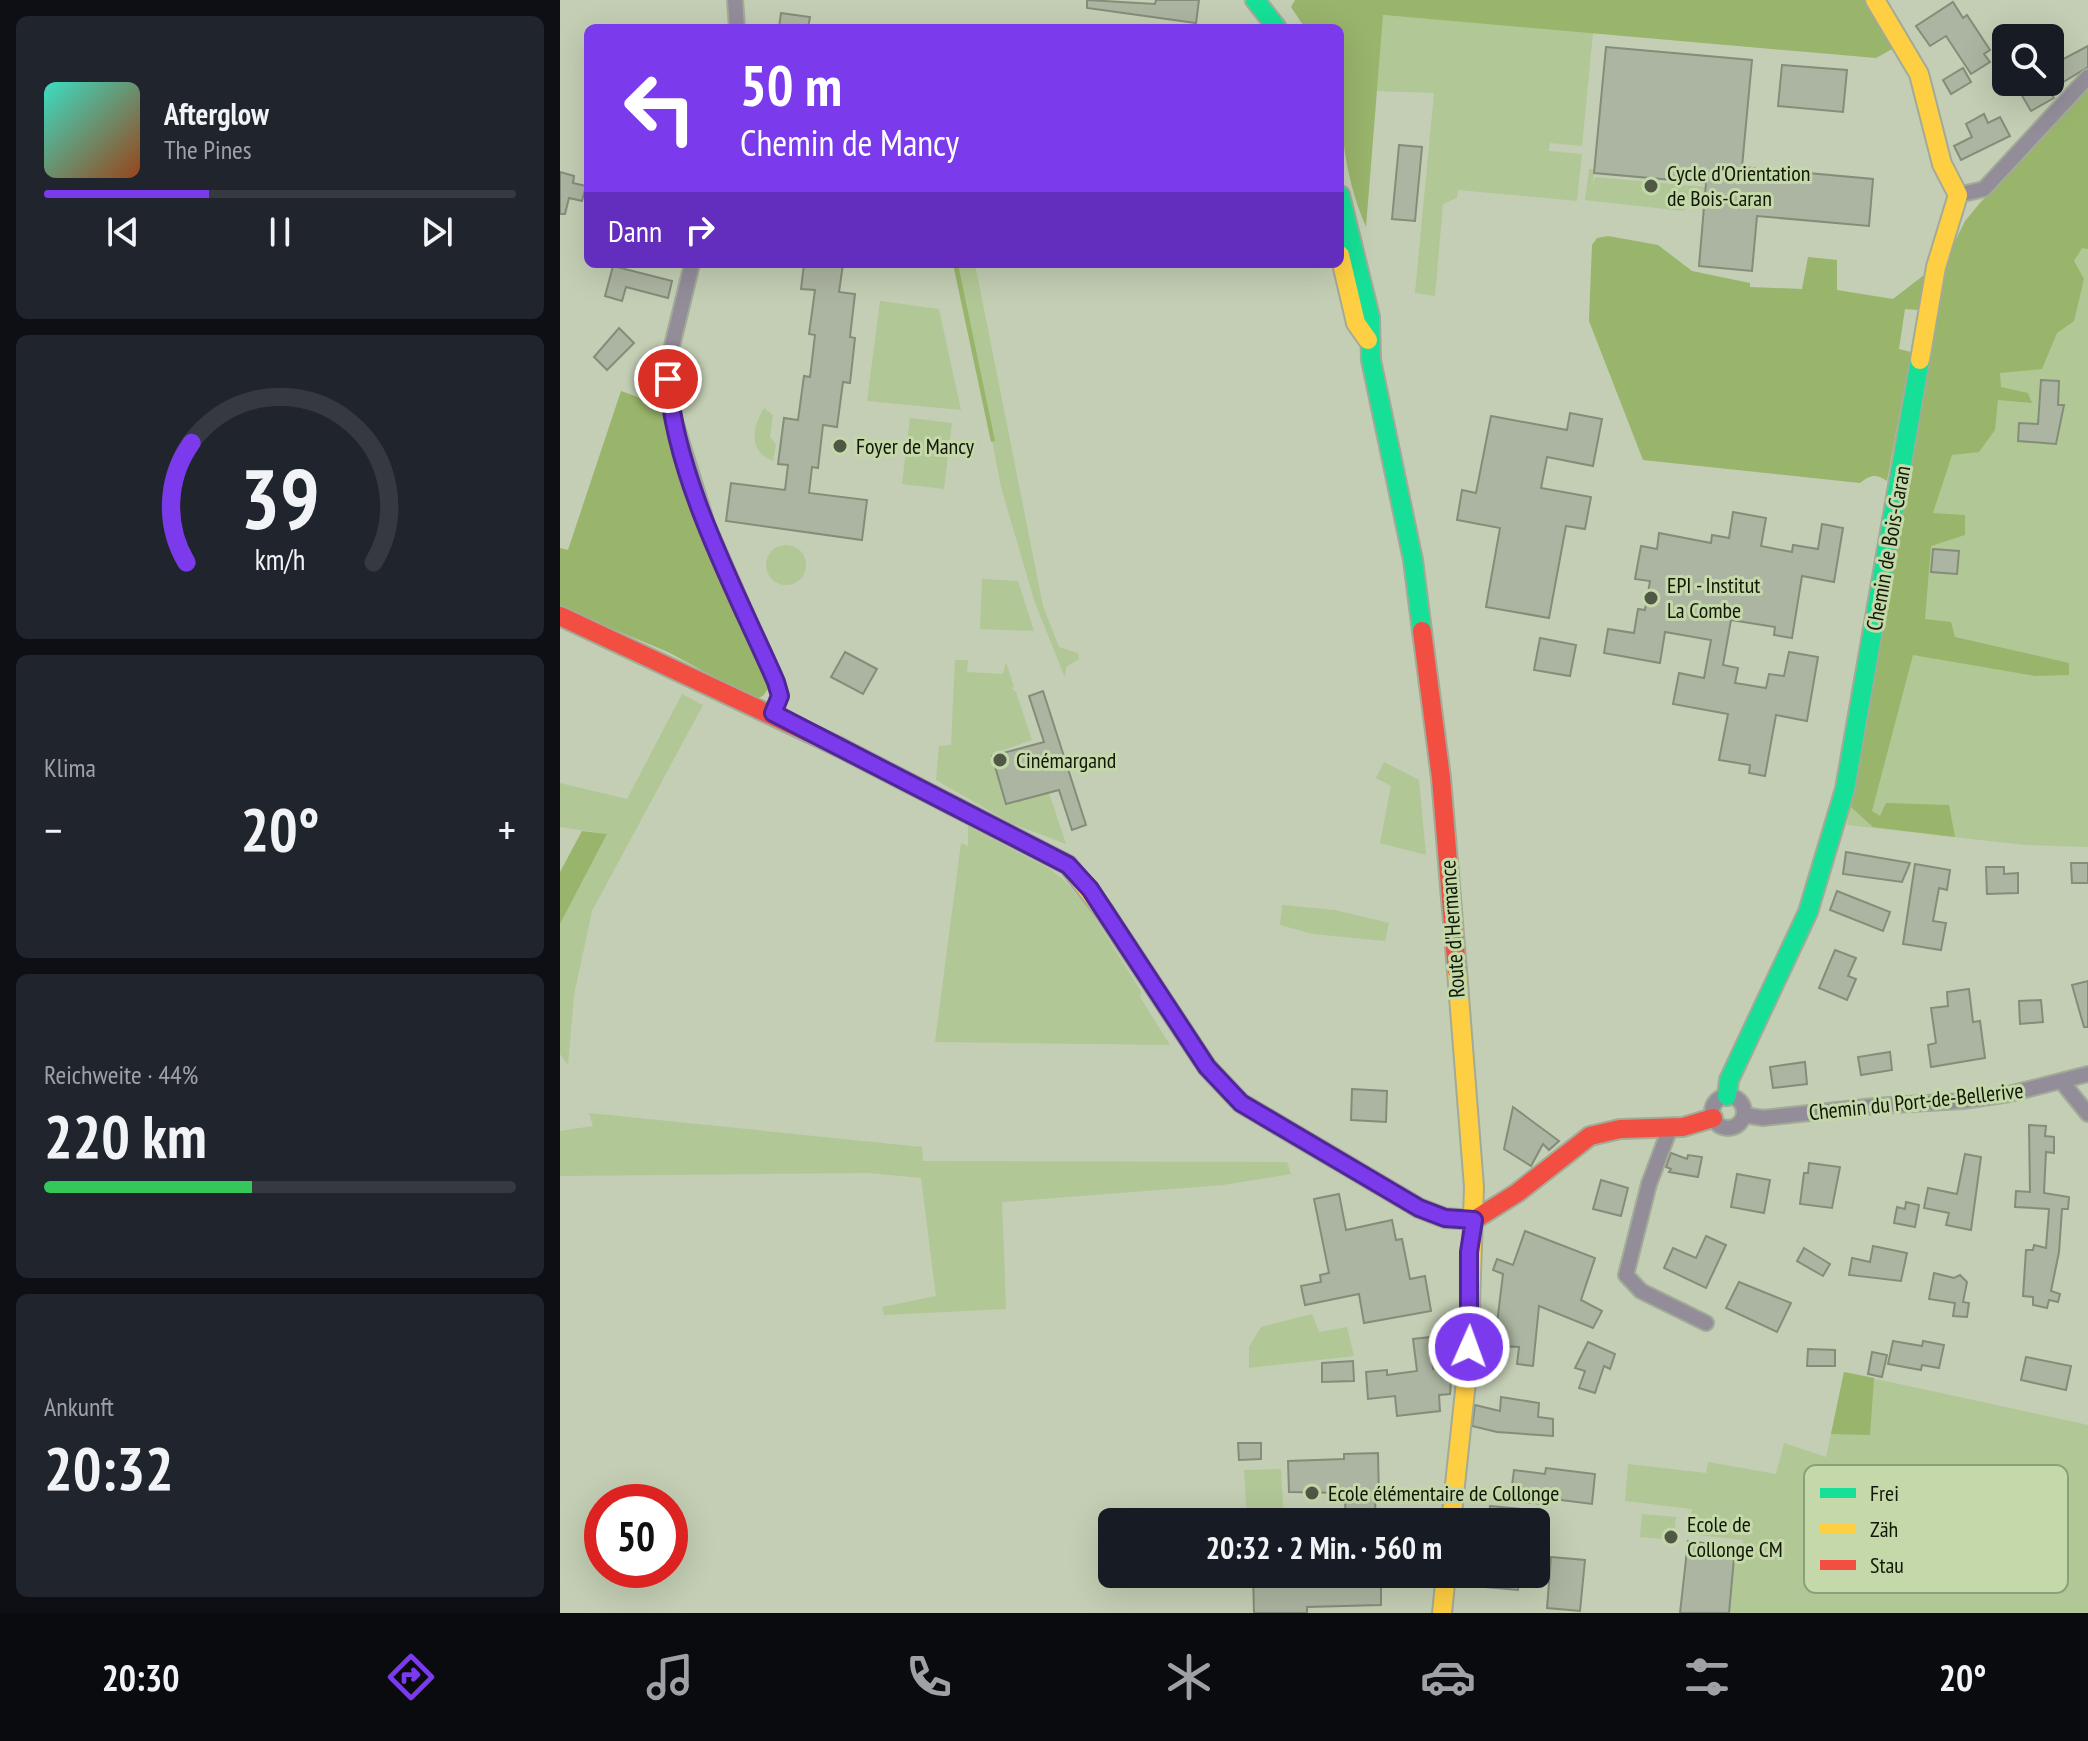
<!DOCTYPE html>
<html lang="de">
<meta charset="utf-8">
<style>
:root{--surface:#171b24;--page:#20242c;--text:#f1f3f6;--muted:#9ea1a6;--line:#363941;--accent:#7c3aed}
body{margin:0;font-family:"PT Sans Narrow",sans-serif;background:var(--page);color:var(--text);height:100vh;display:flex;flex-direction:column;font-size:30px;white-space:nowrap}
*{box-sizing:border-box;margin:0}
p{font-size:26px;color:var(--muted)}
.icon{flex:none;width:44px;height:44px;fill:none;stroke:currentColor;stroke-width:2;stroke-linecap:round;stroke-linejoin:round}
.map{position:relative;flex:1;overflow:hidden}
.panel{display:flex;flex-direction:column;gap:16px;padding:16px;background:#0d0f14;width:560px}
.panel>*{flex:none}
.top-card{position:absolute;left:24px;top:24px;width:760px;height:244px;border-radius:12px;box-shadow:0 8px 32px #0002;background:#7c3aed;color:#fff;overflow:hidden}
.tools{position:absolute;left:1432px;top:24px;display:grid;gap:16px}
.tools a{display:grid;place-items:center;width:72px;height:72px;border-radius:12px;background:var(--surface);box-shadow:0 8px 32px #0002;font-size:40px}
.speed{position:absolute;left:24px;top:1484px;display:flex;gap:16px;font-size:40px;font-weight:700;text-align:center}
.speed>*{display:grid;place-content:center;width:104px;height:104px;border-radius:50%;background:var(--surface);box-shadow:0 8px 32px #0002;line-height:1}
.speed .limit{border:12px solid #d22;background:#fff;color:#111}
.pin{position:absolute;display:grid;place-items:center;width:68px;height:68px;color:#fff;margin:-34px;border:4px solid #fff;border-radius:50%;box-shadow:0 2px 8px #0007}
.me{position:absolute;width:88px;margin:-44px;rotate:2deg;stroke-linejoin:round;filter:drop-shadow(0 0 6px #0008)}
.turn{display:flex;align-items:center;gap:28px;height:168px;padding:0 24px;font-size:36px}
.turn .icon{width:104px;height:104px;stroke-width:2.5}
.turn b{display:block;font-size:56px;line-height:68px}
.then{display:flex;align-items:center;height:76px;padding:0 24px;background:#0003;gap:16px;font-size:30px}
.big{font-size:60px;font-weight:800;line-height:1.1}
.panel .card{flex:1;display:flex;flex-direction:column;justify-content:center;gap:12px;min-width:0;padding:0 28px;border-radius:12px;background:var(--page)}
.panel .dial{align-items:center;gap:0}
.dial svg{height:208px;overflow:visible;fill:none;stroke:var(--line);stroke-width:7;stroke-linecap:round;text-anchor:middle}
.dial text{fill:var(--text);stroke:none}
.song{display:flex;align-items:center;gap:24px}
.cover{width:96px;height:96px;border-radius:12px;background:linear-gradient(135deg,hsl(170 70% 55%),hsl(20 70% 35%))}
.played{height:8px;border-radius:4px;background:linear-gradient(90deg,var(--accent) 35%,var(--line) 35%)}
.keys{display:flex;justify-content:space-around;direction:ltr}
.heat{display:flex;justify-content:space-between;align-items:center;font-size:44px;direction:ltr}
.charge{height:12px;border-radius:6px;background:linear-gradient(90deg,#34c759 44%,var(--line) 0)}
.trip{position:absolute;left:538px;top:1508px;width:452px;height:80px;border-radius:12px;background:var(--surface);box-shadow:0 8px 32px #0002;font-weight:800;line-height:80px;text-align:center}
.dock{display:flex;height:128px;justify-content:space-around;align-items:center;background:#090b0e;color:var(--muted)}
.dock .icon{width:56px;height:56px}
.dock .current{color:var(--accent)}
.dock b{font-size:36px;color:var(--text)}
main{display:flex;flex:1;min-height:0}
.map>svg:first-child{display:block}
</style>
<main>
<section class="panel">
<div class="card">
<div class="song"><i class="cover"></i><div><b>Afterglow</b><p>The Pines</p></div></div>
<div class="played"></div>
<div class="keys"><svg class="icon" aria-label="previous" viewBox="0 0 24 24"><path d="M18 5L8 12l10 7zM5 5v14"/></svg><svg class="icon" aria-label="pause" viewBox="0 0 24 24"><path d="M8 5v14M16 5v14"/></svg><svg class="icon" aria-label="next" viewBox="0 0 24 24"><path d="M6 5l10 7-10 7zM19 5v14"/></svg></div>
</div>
<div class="card dial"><svg viewBox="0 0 100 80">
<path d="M14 69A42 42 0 1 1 86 69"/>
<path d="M14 69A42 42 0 0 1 16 23" stroke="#7c3aed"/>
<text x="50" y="56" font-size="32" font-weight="700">39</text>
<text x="50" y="72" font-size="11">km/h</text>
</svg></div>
<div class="card"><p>Klima</p>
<div class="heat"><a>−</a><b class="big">20°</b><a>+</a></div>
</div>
<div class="card"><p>Reichweite · 44%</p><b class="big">220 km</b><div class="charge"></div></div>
<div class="card"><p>Ankunft</p><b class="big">20:32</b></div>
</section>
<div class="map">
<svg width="1528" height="1613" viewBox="0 0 1528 1613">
<rect width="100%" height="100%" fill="#c3ceb4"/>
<!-- green -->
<g fill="#b2c796">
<polygon points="822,15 1033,33 1022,146 990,143 989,151 1022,154 1017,201 898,190 897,198 883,204 875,296 855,293 874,93 817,91"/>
<polygon points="1528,89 1528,847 1464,845 1287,825 1396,237 1420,203"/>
<polygon points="1029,169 1034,169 1033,184 1035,177 1146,187 1144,201 1126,199 1124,211 1025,200"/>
<polygon points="398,264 415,264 483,606 499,647 518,653 519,659 506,667 505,678 474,600 441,487"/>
<polygon points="320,301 379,309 401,410 307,401"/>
<path d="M204,408L213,415L210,437L216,445L213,461C188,451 192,428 204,408Z"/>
<polygon points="350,418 392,423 384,489 342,484"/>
<circle cx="226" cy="565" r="20"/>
<polygon points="422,579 458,581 474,631 420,629"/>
<polygon points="395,660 408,660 407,672 443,674 446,662 454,687 451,688 456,692 472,740 432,754 446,804 489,793 506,844 451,823 376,780 379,746 391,745"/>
<polygon points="122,694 143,705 32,911 14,995 8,1065 0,1054 0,924 47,834 0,827 0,783 67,799"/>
<polygon points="824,762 859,780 866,855 820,843 831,786 816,778"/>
<polygon points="408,826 490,869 505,881 531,912 581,991 580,997 610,1045 375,1042 401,843 408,846"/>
<polygon points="722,905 775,910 829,923 825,941 753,934 720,925"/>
<polygon points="29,1113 362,1147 363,1161 727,1162 731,1174 663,1185 442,1202 446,1309 324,1315 322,1307 376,1296 361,1178 309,1173 0,1176 0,1131 33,1126"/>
<polygon points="752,1314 759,1332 787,1327 794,1356 689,1368 689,1347 701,1327"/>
<polygon points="1284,1372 1528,1425 1528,1613 1169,1613 1175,1551 1181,1552 1183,1540 1128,1534 1132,1509 1065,1501 1068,1464 1146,1473 1148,1462 1216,1474 1224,1443 1266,1457"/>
<polygon points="721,1469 724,1522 687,1522 684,1470"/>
<polygon points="1082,1514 1116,1517 1114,1540 1080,1537"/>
</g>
<!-- forest -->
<g fill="#99b46b">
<path d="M735,0H1304L1334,48L1316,58L823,15L806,227C777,158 780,101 780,28H745L731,7Z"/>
<polygon points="1528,89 1528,249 1522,248 1514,261 1524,279 1514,321 1497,333 1482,369 1440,373 1441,387 1468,393 1472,403 1438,400 1435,430 1419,452 1392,455 1373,513 1405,515 1405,535 1371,546 1365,619 1391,622 1395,637 1509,663 1509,675 1475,676 1353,655 1312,811 1320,816 1326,803 1389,805 1395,837 1313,827 1291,807 1389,254 1405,221 1420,203"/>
<path d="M1048,236L1098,245L1132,271L1190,283V287L1242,289L1248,257L1277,260V290L1333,299L1364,275L1358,310L1345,309L1339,349L1351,352L1327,481C1316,473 1310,475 1300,483L1083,460L1029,321L1032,245L1037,238Z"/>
<polygon points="393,264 398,264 435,441 431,442"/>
<polygon points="61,391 102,406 144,530 210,686 203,696 195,699 108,652 0,607 0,548 8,550"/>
<polygon points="22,831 47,834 0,924 0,872"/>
<polygon points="1284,1372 1314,1378 1310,1435 1271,1434"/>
</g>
<!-- building -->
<g fill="#acb5a1" stroke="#848d79" stroke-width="2">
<polygon points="527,0 595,4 596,0 639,0 636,23 527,8"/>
<polygon points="1393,2 1403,18 1407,15 1430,50 1424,54 1430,62 1411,74 1386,36 1370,46 1356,26"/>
<polygon points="221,13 250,17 248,28 219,28"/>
<polygon points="1528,46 1528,67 1490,90 1490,66"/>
<polygon points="1046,47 1192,60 1182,167 1313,179 1309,226 1197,216 1192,271 1139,266 1146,183 1034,173"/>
<polygon points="1222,65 1287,70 1283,112 1218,106"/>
<polygon points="1403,68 1411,82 1391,94 1383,80"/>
<polygon points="1484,82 1494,98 1471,111 1461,94"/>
<polygon points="1424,114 1428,123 1440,117 1450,136 1401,160 1394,146 1412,137 1406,124"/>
<polygon points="839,145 862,147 855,221 832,219"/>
<polygon points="0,172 14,176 13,183 26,186 22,201 9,198 5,214 0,214"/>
<polygon points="244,264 283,264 279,292 295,294 290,337 295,338 290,383 283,382 277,427 263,425 258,468 252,467 249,493 307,500 302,540 166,521 171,483 225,490 228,465 218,464 224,418 238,420 244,376 250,377 255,335 249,334 255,290 241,289"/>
<polygon points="53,266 112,281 108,298 66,287 62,301 45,296"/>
<polygon points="59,328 74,343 47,370 34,357"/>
<polygon points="1481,380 1499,381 1498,405 1504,405 1496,444 1458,441 1459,423 1478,424"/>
<polygon points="1010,413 1042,419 1033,466 987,457 981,488 1031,497 1025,529 1006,526 989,618 926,607 940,528 897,520 902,490 916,493 931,416 1007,430"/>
<polygon points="1173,512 1206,518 1201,546 1232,552 1233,545 1258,549 1262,524 1283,528 1274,582 1242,576 1232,638 1214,635 1215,627 1171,620 1163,665 1178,668 1175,683 1206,688 1209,674 1224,676 1229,652 1258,657 1247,721 1216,715 1205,776 1189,773 1190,765 1159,760 1168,714 1113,704 1119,673 1144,678 1151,640 1105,632 1100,663 1044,653 1048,629 1074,633 1078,609 1085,610 1090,581 1075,579 1081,546 1097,549 1099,533 1151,543 1152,535 1169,538"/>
<polygon points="1373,549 1399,551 1397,574 1371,572"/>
<polygon points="980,638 1016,645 1010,676 974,670"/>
<polygon points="285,652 317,669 303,694 271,677"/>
<polygon points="483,691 526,825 512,830 499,790 446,804 432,756 484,742 469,696"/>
<polygon points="1286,852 1350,863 1342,882 1283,874"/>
<polygon points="1511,863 1528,863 1528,883 1512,883"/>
<polygon points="1355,864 1390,870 1387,890 1379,888 1373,921 1386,923 1381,950 1343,944"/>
<polygon points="1426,867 1444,867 1444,874 1458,873 1458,893 1427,894"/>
<polygon points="1277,891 1330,912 1323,931 1270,910"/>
<polygon points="1275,950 1296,958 1288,976 1296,979 1287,1000 1259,988"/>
<polygon points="1528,981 1528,1027 1524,1027 1512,985"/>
<polygon points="1409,989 1413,1022 1420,1021 1425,1058 1371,1067 1368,1045 1376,1043 1371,1008 1388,1006 1387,992"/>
<polygon points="1481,1000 1483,1022 1460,1024 1459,1001"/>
<polygon points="1330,1052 1332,1070 1301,1075 1298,1057"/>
<polygon points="1245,1062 1247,1084 1213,1088 1210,1067"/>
<polygon points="792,1089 827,1091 826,1122 791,1120"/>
<polygon points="953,1107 999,1141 989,1150 983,1144 971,1166 944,1149"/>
<polygon points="1469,1125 1486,1126 1485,1136 1494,1137 1494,1153 1486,1152 1484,1193 1509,1197 1508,1209 1502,1209 1499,1252 1491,1291 1500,1294 1498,1302 1489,1300 1487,1308 1473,1305 1473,1297 1463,1296 1466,1250 1473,1250 1474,1245 1486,1248 1489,1209 1455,1207 1456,1191 1470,1192"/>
<polygon points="1111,1153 1127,1159 1128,1155 1142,1157 1138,1177 1109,1172 1111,1169 1106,1167"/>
<polygon points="1405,1154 1421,1157 1411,1230 1386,1225 1389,1213 1364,1208 1368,1188 1397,1194"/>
<polygon points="1249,1163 1280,1167 1272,1208 1240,1204 1244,1173 1248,1173"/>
<polygon points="1177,1174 1210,1180 1204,1213 1171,1207"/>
<polygon points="1041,1180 1068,1188 1061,1216 1033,1209"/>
<polygon points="779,1194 786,1230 832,1220 836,1240 842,1239 850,1279 865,1276 871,1311 804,1323 799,1294 745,1305 741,1286 761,1282 760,1275 769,1273 754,1199"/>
<polygon points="1346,1202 1359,1205 1355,1227 1334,1223 1337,1207 1345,1209"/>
<polygon points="965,1231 1035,1258 1021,1300 1042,1311 1033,1328 979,1306 973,1366 957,1364 959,1347 938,1346 941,1332 936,1332 943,1274 933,1270 937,1259 953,1265"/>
<polygon points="1146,1236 1166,1245 1146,1288 1104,1268 1113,1248 1136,1258"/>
<polygon points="1313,1246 1347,1253 1341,1281 1289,1275 1292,1258 1310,1262"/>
<polygon points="1244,1248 1270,1264 1263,1276 1237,1261"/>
<polygon points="1374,1273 1394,1278 1400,1275 1407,1282 1403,1302 1409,1303 1407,1317 1393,1316 1395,1303 1369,1299"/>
<polygon points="1179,1282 1231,1303 1217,1332 1166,1308"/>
<polygon points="870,1337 873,1369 892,1369 890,1394 879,1395 880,1411 837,1416 835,1396 808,1399 806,1372 827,1370 827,1375 857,1371 853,1339"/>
<polygon points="1333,1341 1362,1346 1363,1341 1384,1345 1379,1368 1362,1365 1361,1370 1328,1364"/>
<polygon points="1028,1342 1055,1354 1050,1369 1044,1366 1035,1393 1019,1388 1025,1371 1015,1368"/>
<polygon points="1248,1349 1275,1350 1275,1366 1247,1366"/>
<polygon points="1312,1352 1327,1355 1322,1377 1308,1374"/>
<polygon points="1466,1357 1511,1366 1506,1390 1461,1380"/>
<polygon points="793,1361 794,1381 762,1382 762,1363"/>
<polygon points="941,1397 979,1403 978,1417 993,1419 993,1436 937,1432 912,1426 915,1405 940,1411"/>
<polygon points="678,1443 701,1443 701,1459 679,1460"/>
<polygon points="818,1453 819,1500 815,1500 816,1522 786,1522 785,1498 781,1498 781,1493 729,1492 728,1461 784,1459 784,1454"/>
<polygon points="986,1468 1035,1474 1032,1504 985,1498 985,1504 950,1501 954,1470 985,1474"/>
<polygon points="930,1506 961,1509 960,1522 928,1522"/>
<polygon points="1128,1541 1175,1547 1169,1613 1120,1613"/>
<polygon points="991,1557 1025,1560 1020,1611 987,1608"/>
<polygon points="693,1574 802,1574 802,1581 821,1581 821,1605 747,1607 747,1613 694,1613"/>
<polygon points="927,1574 959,1574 958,1590 926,1587"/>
</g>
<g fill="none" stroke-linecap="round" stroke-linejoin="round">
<defs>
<g id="street">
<polyline points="175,0 177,28"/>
<polyline points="1398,195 1424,189 1528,77"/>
<polyline points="132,264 111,350 110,405 147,524 216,682 220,696 213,713"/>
<polyline points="1502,1082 1528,1114"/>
<circle cx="1168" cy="1112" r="16"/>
<polyline points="1184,1115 1203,1118 1314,1106 1403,1101 1449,1094 1528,1074"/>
<polyline points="1110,1128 1089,1184 1066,1275 1081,1291 1146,1323"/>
</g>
<g id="fast">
<polyline points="695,0 717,28"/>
<polyline points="780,195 810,317 811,360 853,560 862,631"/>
<polyline points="544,911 647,1067 681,1103 859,1208 885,1218 914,1220"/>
<polyline points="1167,1096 1169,1080 1248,912 1285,789 1360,360"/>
</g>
<g id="slow">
<polyline points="1315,0 1359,74 1382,164 1398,195 1376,267 1360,360"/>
<polyline points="780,255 796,323 808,340"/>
<polyline points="279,747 508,865 544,911"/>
<polyline points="891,1522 908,1363 914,1187 897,971"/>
<polyline points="882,1613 886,1574"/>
</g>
<g id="jam">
<polyline points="0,616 279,747"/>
<polyline points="862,631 881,778 897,971"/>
<polyline points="914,1220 957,1193 1030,1136 1060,1129 1123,1127 1153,1118"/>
</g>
</defs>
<!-- street casing -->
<use href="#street" stroke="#a2ab97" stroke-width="18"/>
<!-- fast casing -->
<use href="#fast" stroke="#a2ab97" stroke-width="22"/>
<!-- slow casing -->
<use href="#slow" stroke="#a2ab97" stroke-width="22"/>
<!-- jam casing -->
<use href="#jam" stroke="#a2ab97" stroke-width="22"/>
<!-- street -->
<use href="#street" stroke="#938d9a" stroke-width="14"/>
<!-- fast -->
<use href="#fast" stroke="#16e098" stroke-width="18"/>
<!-- slow -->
<use href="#slow" stroke="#ffcf43" stroke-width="18"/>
<!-- jam -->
<use href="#jam" stroke="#f24e42" stroke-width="18"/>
</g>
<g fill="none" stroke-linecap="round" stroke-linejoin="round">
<defs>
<path id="route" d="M108,379C115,479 176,591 216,682L220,696L213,713L508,865L530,889L647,1067L681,1103L859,1208L885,1218L914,1220L909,1252V1347"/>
</defs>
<!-- route casing -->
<use href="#route" stroke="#51269a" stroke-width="20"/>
<!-- route -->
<use href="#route" stroke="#7c3aed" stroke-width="14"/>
</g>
<!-- markers -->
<g fill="#4f5844" stroke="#c4d8aa" stroke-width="3">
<circle cx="1091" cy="186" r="8"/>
<circle cx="280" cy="446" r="8"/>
<circle cx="1091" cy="598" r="8"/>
<circle cx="440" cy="760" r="8"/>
<circle cx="752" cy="1493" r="8"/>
<circle cx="1111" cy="1537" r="8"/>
</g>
<g text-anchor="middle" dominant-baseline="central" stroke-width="6" stroke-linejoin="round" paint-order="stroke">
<!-- poi labels -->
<g font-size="22" fill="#111807" stroke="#c4d8aa" text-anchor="start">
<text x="1107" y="173">Cycle d'Orientation<tspan x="1107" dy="25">de Bois-Caran</tspan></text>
<text x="296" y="446">Foyer de Mancy</text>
<text x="1107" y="585">EPI - Institut<tspan x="1107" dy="25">La Combe</tspan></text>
<text x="456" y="760">Cinémargand</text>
<text x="768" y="1493">Ecole élémentaire de Collonge</text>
<text x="1127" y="1524">Ecole de<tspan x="1127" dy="25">Collonge CM</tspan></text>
</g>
<!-- street labels -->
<g font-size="22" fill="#111807" stroke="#c4d8aa">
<text transform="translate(1328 548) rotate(-80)">Chemin de Bois-Caran</text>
<text transform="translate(892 929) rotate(-94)">Route d'Hermance</text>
<text transform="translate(1356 1101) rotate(-6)">Chemin du Port-de-Bellerive</text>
</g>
</g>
<!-- legend -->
<rect x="1244" y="1465" width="264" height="128" rx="12" fill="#c4d8aa" stroke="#8e9e79" stroke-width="2"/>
<rect x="1260" y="1488" width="36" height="10" fill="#16e098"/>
<rect x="1260" y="1524" width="36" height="10" fill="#ffcf43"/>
<rect x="1260" y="1560" width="36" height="10" fill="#f24e42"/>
<g font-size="22" fill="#111807">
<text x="1310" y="1501">Frei</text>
<text x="1310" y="1537">Zäh</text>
<text x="1310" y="1573">Stau</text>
</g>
</svg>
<div class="tools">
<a><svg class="icon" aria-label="search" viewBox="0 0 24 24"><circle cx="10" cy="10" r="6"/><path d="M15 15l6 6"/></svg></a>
</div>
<div class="speed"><div class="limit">50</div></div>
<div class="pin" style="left:108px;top:379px;background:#d93025"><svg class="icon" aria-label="arrive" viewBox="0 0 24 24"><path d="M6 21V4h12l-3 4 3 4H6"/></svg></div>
<svg class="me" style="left:909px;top:1347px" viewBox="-20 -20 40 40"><circle r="17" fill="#7c3aed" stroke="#fff" stroke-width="3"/><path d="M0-11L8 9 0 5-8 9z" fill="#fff"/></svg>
<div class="trip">20:32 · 2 Min. · 560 m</div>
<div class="top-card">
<div class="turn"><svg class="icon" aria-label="left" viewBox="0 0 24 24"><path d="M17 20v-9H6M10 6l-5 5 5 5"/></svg><div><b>50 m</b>Chemin de Mancy</div></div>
<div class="then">Dann<svg class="icon" aria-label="right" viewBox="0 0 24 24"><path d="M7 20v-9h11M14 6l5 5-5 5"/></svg></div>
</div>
</div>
</main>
<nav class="dock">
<b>20:30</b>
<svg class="icon current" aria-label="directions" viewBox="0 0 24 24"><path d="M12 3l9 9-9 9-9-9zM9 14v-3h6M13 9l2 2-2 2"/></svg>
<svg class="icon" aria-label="music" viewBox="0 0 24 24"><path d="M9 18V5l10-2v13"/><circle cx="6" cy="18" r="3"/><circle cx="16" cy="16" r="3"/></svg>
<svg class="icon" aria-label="phone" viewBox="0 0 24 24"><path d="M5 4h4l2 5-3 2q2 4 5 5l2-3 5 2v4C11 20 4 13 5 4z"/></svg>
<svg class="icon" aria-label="climate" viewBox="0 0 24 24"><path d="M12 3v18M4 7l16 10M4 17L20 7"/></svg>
<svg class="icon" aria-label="car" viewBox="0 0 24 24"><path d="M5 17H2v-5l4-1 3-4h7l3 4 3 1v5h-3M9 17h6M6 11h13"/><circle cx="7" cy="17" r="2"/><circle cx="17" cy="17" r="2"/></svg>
<svg class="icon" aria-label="filters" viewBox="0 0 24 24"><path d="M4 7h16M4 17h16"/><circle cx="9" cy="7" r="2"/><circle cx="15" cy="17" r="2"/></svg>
<b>20°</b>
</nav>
